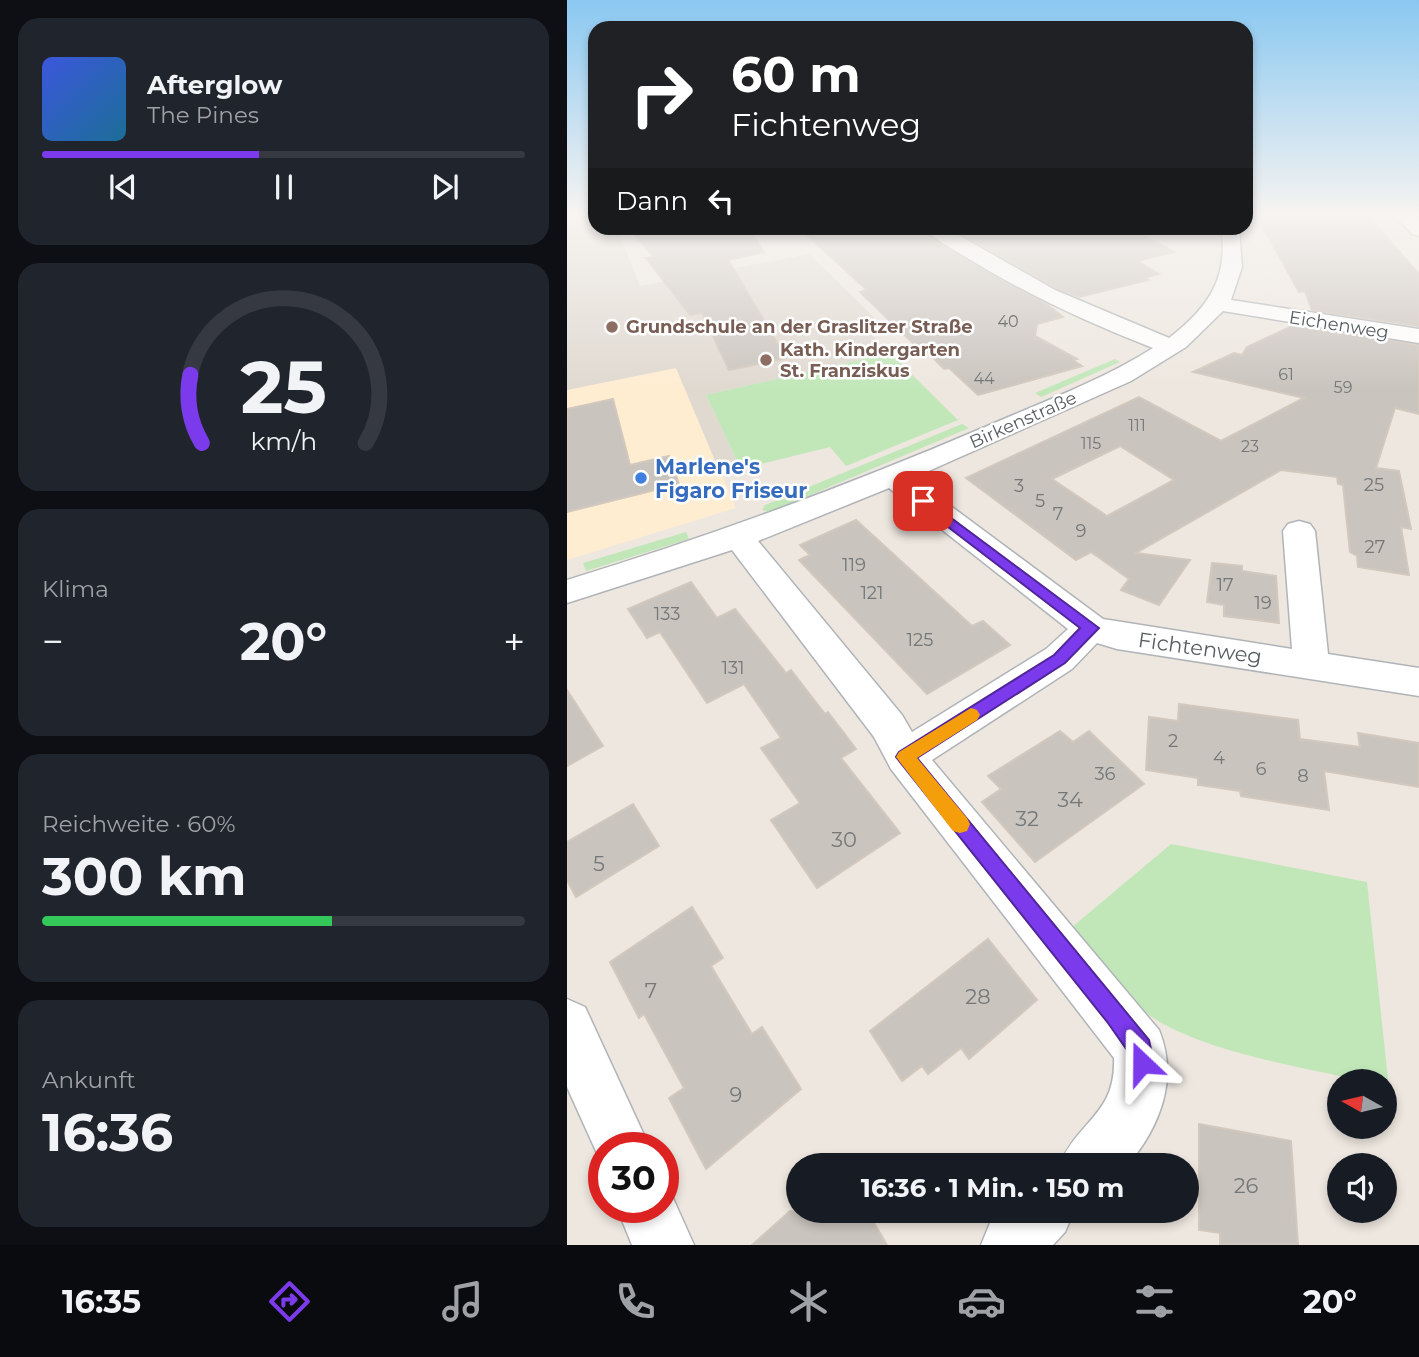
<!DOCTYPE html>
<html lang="de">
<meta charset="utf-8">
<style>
:root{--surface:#171b24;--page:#20242c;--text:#f1f3f6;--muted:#9ea1a6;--line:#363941;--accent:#7c3aed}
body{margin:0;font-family:Montserrat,sans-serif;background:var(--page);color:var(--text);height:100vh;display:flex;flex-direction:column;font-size:26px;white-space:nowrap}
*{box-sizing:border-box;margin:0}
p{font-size:23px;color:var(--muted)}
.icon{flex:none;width:38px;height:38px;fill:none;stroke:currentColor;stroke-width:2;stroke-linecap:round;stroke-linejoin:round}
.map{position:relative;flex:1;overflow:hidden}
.details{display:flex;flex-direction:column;gap:18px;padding:18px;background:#0d0f14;width:567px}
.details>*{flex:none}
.hud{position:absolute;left:21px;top:21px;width:665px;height:214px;border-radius:21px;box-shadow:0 4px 10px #0003;background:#202124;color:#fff;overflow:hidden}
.needle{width:46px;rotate:278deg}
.buttons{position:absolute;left:760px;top:1069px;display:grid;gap:14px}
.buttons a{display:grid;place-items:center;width:70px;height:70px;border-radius:50%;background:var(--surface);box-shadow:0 4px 10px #0003;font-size:35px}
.speed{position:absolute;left:21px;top:1132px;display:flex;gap:14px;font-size:35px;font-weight:700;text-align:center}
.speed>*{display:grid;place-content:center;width:91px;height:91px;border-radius:50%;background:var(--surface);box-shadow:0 4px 10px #0003;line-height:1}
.speed .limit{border:10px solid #d22;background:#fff;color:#111}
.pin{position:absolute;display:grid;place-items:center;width:60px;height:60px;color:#fff;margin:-30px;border-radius:14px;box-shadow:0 4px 10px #0006}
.me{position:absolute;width:77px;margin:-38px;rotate:337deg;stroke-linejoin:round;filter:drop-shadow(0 0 5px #0008)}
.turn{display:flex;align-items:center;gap:24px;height:147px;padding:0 28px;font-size:32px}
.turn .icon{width:91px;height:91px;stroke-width:2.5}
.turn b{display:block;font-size:49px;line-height:60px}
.then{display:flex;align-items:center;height:66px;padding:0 28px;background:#0003;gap:14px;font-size:26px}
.big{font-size:52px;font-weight:700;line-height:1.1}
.details .widget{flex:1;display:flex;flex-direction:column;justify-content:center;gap:10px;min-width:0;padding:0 24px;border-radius:21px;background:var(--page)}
.details .dial{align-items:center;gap:0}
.dial svg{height:182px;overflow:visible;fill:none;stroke:var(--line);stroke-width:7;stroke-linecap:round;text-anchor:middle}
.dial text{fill:var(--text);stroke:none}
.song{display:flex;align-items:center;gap:21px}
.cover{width:84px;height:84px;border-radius:10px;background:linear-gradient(135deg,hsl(230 70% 55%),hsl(200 70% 35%))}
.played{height:7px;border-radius:4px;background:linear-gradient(90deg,var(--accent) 45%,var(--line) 45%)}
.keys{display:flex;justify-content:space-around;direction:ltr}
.heat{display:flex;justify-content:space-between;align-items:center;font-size:38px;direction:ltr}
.charge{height:10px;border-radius:5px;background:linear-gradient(90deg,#34c759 60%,var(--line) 0)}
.trip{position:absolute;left:219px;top:1153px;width:413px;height:70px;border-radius:35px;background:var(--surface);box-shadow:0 4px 10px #0003;font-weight:700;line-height:70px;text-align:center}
.menu{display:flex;height:112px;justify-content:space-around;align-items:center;background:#090b0e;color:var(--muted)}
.menu .icon{width:49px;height:49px}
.menu .current{color:var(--accent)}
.menu b{font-size:32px;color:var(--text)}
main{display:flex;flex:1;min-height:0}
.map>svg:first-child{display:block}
</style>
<main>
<section class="details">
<div class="widget">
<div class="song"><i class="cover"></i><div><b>Afterglow</b><p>The Pines</p></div></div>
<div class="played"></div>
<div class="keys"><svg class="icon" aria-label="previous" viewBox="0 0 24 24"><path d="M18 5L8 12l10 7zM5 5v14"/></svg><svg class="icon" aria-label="pause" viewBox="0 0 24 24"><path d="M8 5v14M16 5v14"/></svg><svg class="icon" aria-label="next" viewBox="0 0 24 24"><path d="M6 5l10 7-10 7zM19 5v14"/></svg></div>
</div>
<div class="widget dial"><svg viewBox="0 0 100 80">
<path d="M14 69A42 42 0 1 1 86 69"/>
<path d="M14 69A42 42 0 0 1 9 39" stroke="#7c3aed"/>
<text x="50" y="56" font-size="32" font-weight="700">25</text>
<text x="50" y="72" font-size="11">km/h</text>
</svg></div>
<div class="widget"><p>Klima</p>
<div class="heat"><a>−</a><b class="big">20°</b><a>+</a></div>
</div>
<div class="widget"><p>Reichweite · 60%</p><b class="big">300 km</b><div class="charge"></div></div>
<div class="widget"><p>Ankunft</p><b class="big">16:36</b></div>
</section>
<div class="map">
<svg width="852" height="1245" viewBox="0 0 852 1245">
<rect width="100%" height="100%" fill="#ede7df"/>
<!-- commercial -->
<polygon fill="#ffedd2" points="109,367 169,508 0,560 0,390"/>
<!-- education -->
<polygon fill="#dfd9d0" points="11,215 28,215 28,228 50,228 73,286 242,254 315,325 300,330 323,353 139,395 174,469 154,475 109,368 0,390 0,217"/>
<!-- green -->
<g fill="#c1e7b9">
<polygon points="323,353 391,420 279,466 263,447 174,469 139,395"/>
<polygon points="548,359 553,362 474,397 468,393"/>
<polygon points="395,424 402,428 203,512 195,510 198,505"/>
<polygon points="119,532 122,539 19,571 16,563"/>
<path d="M604,844L800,882L822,1089L817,1087V1082L794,1081C727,1065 634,1052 579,1013C550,992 527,956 504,928Z"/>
</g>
<!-- building -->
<g fill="#cac4be" stroke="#d2c8bd" stroke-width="2" fill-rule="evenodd">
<polygon points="689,215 803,218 852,274 852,326 745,310 738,291 732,292"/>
<polygon points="108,228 181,228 197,252 161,260 219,358 162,370 135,313 123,315 79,258 86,257 68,235"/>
<polygon points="232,228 356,228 375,246 481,305 496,317 470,324 468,336 510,359 506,360 515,366 411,395 382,368 377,369 361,353 357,354 293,292 300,290"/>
<polygon points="383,228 563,228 607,252 570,261 592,274 577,278 581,280 512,297 489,288"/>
<path d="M727,325L852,345V414L828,408L809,468L832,471L844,529L834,527L842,575L791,567L790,556L783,552L776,485L771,484L770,477L714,470L569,553L623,560L592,605L554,590L562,579L524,552L509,560L399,478L572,397L654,441L737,398L626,372L667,353L675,355L680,347ZM553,446L607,480L540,516L485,479Z"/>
<polygon points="46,399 63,465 102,456 112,484 0,512 0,409"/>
<polygon points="289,520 405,626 416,621 443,645 360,694 232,560 243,555 233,545"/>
<polygon points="645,563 675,566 675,571 709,576 712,623 657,616 657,605 640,602"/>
<polygon points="124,582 150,618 168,609 219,673 224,670 258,714 261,712 289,749 274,758 333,833 250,888 204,820 233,803 194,748 214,738 177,684 140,703 93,632 80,638 61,609"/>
<polygon points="0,690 36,746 0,766"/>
<polygon points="612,704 731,720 733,739 793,747 791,733 852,743 852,787 757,771 762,810 674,796 673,791 631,785 631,778 579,770 582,717 611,721"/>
<polygon points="493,731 506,742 522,731 577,784 468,862 415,802 434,789 421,776"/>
<polygon points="66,804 92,846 9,897 0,880 0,842"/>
<polygon points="125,907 156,958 144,966 185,1034 195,1027 234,1089 139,1169 102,1098 117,1088 77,1014 72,1018 43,962"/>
<polygon points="421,939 470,1000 402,1059 394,1048 361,1074 355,1066 335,1081 303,1031"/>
<polygon points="632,1124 724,1141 731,1245 653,1245 653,1233 632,1230"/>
<polygon points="223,1211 300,1211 320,1245 185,1245"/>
</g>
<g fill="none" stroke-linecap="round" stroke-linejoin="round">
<defs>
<g id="minor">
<polygon points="827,215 847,215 852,220 852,236 845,234"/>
<path d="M358,228H379L488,290L602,338C641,308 662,278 654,228H672L675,267L664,300L852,329V343L656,311L619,347L564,381L346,478L536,619L725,649L716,531L721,524L732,521L743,524L748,531L761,654L852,668V696L550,649L530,643L505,669L365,760L592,1030C612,1079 593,1127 560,1166H492C511,1120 549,1115 547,1058L324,769L307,737L165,550L0,603V580C144,536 280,486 418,427C475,402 534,381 586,348C521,323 457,293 397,256C384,248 367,240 358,228ZM322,488L501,629L479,649L345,732L335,715L191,541Z"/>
<polygon points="0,999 18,1007 83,1148 37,1148 37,1169 0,1087"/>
<polygon points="96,1185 101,1187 127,1245 65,1245 50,1208 96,1208"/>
<polygon points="435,1211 507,1211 498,1232 486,1245 414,1245 423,1223"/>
</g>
</defs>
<!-- minor casing -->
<use href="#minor" stroke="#b0b4b8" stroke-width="3"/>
<!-- minor -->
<use href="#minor" fill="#fff" fill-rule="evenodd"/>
</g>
<!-- sky -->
<linearGradient id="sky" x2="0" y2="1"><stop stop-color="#8ac8f1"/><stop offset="0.55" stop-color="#f7f4f1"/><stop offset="1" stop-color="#f7f4f1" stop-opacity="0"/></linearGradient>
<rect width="852" height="390" fill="url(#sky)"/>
<!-- route -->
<polygon fill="#7c3aed" stroke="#51269a" stroke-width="2" points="356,497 532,628 498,663 350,758 582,1040 587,1063 583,1072 575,1075 566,1072 562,1053 541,1023 329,757 332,752 487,655 513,628 351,504 351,498"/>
<!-- slow -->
<polygon fill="#f59e0b" points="404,708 410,710 413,715 410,720 350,758 400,818 403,824 400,831 393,833 386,831 329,757 332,752"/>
<!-- markers -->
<g fill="#8d6e63" stroke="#fff" stroke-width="2.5">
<circle cx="45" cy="327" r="7"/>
<circle cx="199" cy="360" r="7"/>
</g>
<circle fill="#3f7fe0" stroke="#fff" stroke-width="2.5" cx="74" cy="478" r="7"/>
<g text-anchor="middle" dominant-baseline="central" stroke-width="5" stroke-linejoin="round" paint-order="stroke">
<!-- far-number labels -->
<g font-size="16" fill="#747879">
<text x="441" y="321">40</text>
<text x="719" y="374">61</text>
<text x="417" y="378">44</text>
<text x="776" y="387">59</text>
<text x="570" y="425">111</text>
<text x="524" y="443">115</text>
<text x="683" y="446">23</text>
</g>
<!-- far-street labels -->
<g font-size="18" fill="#585e62" stroke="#fff">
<text transform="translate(772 325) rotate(9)">Eichenweg</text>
<text transform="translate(456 420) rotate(-24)">Birkenstraße</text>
</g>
<!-- far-education labels -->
<g font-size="18" font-weight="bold" fill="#785e54" stroke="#fff" text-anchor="start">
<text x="59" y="327">Grundschule an der Graslitzer Straße</text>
<text x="213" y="350">Kath. Kindergarten<tspan x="213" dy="21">St. Franziskus</tspan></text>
</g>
<!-- number labels -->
<g font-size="18" fill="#747879">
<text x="807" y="485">25</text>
<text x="452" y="486">3</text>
<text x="473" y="501">5</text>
<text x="491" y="514">7</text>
<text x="514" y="531">9</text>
<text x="808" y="547">27</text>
<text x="287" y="565">119</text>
<text x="658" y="585">17</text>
<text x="305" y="593">121</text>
<text x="696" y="603">19</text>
<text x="100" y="614">133</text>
<text x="353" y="640">125</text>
<text x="166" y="668">131</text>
<text x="606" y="741">2</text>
<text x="652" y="758">4</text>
<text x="694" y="769">6</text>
<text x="538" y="774">36</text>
<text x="736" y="776">8</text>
</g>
<!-- shop labels -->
<g font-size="21" font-weight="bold" fill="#366cbe" stroke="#fff" text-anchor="start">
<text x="88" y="466">Marlene's<tspan x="88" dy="24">Figaro Friseur</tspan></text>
</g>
<!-- street labels -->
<g font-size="21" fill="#585e62" stroke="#fff">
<text transform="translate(633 648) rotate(8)">Fichtenweg</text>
</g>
<!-- near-number labels -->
<g font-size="21" fill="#747879">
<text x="503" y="799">34</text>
<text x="460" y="818">32</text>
<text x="277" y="839">30</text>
<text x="32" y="863">5</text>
<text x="84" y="990">7</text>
<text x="411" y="996">28</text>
<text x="169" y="1094">9</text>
<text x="679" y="1185">26</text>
</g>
</g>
</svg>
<div class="buttons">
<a><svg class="needle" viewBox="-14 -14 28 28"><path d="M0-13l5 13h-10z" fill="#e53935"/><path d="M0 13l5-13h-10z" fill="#9ea1a6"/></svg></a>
<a><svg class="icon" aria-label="sound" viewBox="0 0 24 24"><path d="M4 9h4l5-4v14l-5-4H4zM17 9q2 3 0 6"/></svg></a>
</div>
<div class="speed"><div class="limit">30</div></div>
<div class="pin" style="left:356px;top:501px;background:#d93025"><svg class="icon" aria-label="arrive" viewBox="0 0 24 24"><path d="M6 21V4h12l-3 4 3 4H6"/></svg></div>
<svg class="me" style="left:575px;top:1063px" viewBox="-20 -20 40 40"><path d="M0-17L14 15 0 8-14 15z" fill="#7c3aed" stroke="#fff" stroke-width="4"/></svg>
<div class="trip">16:36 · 1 Min. · 150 m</div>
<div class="hud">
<div class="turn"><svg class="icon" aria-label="right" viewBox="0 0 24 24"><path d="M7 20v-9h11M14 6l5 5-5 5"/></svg><div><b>60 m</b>Fichtenweg</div></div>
<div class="then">Dann<svg class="icon" aria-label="left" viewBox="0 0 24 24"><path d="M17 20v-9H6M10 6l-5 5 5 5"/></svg></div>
</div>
</div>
</main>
<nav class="menu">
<b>16:35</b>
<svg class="icon current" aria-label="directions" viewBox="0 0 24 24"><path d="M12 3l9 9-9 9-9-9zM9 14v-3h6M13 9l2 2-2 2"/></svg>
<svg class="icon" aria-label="music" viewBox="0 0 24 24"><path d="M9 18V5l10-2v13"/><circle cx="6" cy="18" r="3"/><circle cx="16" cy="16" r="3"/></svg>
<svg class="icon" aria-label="phone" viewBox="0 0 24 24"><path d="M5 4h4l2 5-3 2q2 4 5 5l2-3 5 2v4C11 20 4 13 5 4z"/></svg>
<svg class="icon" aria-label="climate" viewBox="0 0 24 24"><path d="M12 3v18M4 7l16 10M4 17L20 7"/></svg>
<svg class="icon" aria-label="car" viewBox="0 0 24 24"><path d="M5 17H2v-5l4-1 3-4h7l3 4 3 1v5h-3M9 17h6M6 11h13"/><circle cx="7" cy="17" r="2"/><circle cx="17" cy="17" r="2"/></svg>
<svg class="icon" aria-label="filters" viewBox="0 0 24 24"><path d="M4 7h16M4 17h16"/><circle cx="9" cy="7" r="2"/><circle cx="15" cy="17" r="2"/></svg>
<b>20°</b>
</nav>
